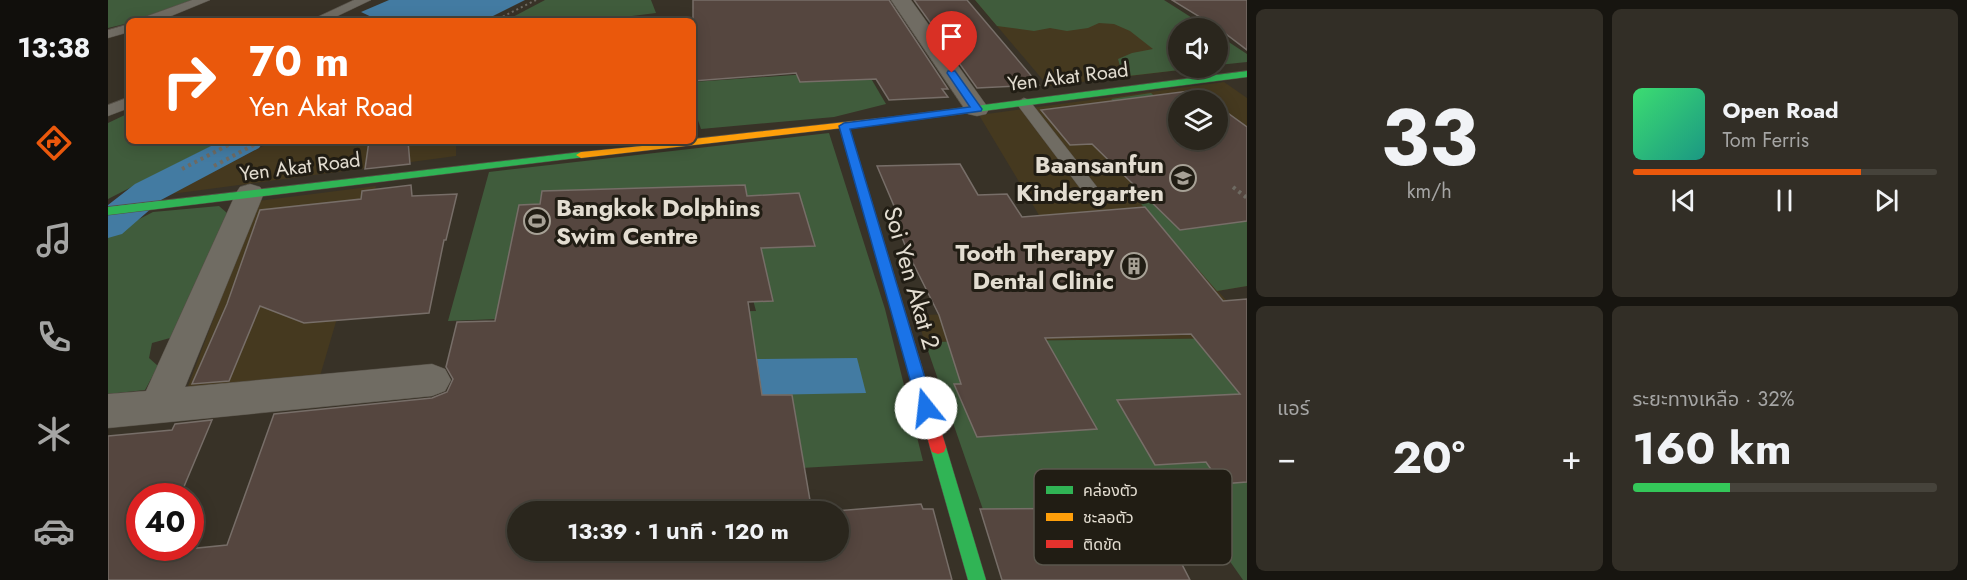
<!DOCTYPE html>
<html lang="th">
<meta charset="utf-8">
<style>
:root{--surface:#2a261d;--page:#322e26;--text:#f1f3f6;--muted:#a5a5a4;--line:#46433b;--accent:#ea580c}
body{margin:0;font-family:Jost,"Noto Sans Thai",sans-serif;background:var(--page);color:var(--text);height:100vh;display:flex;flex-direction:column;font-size:22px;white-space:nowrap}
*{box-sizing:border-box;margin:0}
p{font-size:20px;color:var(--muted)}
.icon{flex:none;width:33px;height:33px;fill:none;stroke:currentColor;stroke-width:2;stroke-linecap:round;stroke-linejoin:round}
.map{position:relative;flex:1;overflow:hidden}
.side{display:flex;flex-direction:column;gap:9px;padding:9px;background:#171510;width:720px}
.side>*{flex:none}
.guide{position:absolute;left:18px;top:18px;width:570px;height:126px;border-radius:9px;box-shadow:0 3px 15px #0003,0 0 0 2px var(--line);background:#ea580c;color:#fff;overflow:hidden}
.fabs{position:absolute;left:1060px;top:18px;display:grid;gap:12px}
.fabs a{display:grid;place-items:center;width:60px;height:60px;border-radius:50%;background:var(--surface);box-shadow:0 3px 15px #0003,0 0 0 2px var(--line);font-size:30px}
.speed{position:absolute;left:18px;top:483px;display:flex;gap:12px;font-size:30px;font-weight:700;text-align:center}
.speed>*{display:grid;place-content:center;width:78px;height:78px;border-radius:50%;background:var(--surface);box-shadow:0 3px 15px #0003,0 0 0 2px var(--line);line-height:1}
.speed .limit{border:9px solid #d22;background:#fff;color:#111}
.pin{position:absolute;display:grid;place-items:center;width:51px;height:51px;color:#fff;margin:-62px -26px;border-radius:50% 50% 50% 0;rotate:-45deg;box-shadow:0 0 6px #0007}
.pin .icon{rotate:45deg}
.me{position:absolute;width:66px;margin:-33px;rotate:344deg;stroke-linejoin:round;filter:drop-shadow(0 0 4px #0008)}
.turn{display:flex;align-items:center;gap:21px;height:126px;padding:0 24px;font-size:27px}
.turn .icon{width:78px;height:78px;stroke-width:2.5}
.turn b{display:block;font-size:42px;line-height:51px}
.big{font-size:45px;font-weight:700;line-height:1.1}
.side .widget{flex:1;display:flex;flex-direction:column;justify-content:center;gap:9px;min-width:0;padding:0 21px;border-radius:9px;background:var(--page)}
.side .dial{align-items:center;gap:0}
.dial b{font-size:78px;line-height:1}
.song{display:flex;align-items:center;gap:18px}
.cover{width:72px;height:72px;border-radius:9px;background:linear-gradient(135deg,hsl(140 70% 55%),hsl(170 70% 35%))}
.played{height:6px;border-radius:3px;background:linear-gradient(90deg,var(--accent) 75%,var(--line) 75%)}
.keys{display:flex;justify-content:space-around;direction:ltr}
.heat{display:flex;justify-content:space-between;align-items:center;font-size:33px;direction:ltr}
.charge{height:9px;border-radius:4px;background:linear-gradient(90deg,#34c759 32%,var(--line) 0)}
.side .tiles{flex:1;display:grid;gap:9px;grid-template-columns:repeat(2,1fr)}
.trip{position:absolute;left:399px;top:501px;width:342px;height:60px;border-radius:30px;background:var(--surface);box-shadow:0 3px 15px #0003,0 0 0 2px var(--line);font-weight:700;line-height:60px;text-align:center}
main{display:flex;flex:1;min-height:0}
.tab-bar{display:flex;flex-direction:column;width:108px;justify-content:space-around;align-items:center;background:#110f0c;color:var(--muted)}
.tab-bar .icon{width:42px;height:42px}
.tab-bar .on{color:var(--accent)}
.tab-bar b{font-size:27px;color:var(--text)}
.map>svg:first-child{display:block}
</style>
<main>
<nav class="tab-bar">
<b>13:38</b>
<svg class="icon on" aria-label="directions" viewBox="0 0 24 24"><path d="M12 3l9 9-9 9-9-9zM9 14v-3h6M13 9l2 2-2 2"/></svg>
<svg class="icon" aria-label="music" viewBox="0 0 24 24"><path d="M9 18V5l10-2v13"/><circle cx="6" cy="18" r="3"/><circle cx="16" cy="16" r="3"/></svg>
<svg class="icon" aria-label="phone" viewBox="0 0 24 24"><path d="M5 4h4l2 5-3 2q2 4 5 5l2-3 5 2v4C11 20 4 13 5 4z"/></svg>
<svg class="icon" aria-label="climate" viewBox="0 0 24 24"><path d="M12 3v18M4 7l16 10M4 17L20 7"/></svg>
<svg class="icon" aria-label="car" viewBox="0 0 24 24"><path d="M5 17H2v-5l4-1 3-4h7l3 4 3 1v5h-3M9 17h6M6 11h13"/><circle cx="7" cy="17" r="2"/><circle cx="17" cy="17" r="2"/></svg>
</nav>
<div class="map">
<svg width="1139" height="580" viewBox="0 0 1139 580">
<rect width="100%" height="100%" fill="#383227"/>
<!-- built -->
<g fill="#45391f" fill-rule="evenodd">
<polygon points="867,0 1003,0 1071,68 1089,68 940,86"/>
<path d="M1116,82L1139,98V286L1110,291L1139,323V338L817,342L808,315L989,312L871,115ZM1071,100H1110V140H1071Z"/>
<polygon points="165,141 348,141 348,156 63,194"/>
<polygon points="268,186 212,376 79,389 150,201"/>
</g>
<!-- green -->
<g fill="#405c3c">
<polygon points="0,0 84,0 28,21 21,21 21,23 0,28"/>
<polygon points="437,0 543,0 548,13 484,21 397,21"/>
<polygon points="867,0 1056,0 1100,28 1071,28 1071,68 1089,68 1020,76 1012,66 1010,59 1024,53 1045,49 1022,31 1006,24 991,23 980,28 959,31 942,28 926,31 889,26"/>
<polygon points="1110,35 1139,54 1139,62 1110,65"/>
<polygon points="758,70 778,104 726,117 593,129 585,106 585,82"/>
<polygon points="1043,93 1071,116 1071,140 1101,140 1139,170 1139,286 1109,291 1027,197 1101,184 1003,99"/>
<polygon points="21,113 21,141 114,141 0,199 0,123"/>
<polygon points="721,133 777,309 815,461 551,476 553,313 648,311 617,195 488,315 340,321 381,172"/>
<polygon points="111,206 119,213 62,338 44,343 41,358 50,366 37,390 0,394 0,235 45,212"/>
<polygon points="1139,338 1139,580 1135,580 1072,490 1042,494 1052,515 880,524 817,342"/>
</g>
<!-- water -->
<g fill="#437ba2">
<polygon points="281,0 417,0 375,21 272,21 253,12"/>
<polygon points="749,358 758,393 654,395 649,359"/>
</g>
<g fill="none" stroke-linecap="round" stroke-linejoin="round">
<!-- canal -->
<polygon fill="#437ba2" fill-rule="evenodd" points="113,141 156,141 151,148 53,200 14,234 0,238 0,205 27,184"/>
</g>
<!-- building -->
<g fill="#55463f" stroke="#776e68" stroke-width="1.5">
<polygon points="585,0 781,0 840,89 834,89 840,97 781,100 768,79 692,82 688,73 585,81"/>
<polygon points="806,0 859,0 931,85 869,88"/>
<polygon points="1064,0 1139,0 1139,50 1110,28"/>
<polygon points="1089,90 1103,100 1071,100 1071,140 1110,140 1110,106 1139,127 1139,221 1072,230 984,144 962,145 933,110"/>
<polygon points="261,141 300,141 302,164 257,169"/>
<polygon points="852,164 870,195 899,194 914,217 1037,207 1115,301 1139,299 1139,482 1113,484 1098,462 1047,465 1009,400 1132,394 1083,334 937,338 989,429 869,437 846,384 853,384 831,315 801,255 787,220 792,220 769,166"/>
<polygon points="303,185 304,196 349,194 338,240 336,240 321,313 196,323 152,306 121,381 84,384 119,304 152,210 253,199 254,191"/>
<polygon points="637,185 639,196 691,193 707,246 653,248 665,301 640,302 654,395 684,395 704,512 410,512 410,550 730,550 730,512 715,512 813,504 815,509 825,509 844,580 0,580 0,436 64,430 67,424 104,420 72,496 32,496 32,548 51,548 49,552 119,545 166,414 324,398 339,392 345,379 338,367 349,322 387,321 411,205 432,204 434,191"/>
<polygon points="1045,508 1082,580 894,580 872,509"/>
</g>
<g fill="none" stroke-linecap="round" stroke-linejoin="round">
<defs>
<g id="lane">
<polygon points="84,0 102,0 51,21 32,21 34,18"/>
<polygon points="246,0 263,0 219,21 201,21"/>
<polygon points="21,24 21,32 0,38 0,30"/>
<polygon points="21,97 21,108 0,116 0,105"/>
<polygon points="916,98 921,100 996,196 999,200 996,204 984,204 908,103"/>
</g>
<g id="street">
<polygon points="783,0 803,0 881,109 878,114 869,116 860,114"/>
<polygon points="142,184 152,187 156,193 77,387 324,364 337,369 343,380 337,391 324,396 0,428 0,394 38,391 128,193 132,187"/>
</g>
<g id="fast">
<polygon points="1139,71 1139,77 783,123 778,120 783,117"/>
<polygon points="473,152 478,155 477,157 0,215 0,207"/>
<polygon points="830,440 836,442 838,447 878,580 860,580 822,447 824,442"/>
</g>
<polygon id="slow" points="783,117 787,118 787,122 473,158 468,155 473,152 585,141 585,139"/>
<polygon id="jam" points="736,123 741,126 838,447 836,452 830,454 824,452 822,447 731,126"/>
</defs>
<!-- lane casing -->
<use href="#lane" stroke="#565047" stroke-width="1"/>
<!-- street casing -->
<use href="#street" stroke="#565047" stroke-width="1"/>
<!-- fast casing -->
<use href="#fast" stroke="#565047" stroke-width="1"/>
<!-- slow casing -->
<use href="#slow" stroke="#565047" stroke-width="1"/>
<!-- jam casing -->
<use href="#jam" stroke="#565047" stroke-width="1"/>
<!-- path-far1 -->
<g stroke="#6e6a62" stroke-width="2" stroke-dasharray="2 3" stroke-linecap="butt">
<polyline points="386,21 428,0"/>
<polyline points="125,142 128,141"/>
<polyline points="150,142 153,141"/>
</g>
<!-- path -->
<g stroke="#6e6a62" stroke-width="4" stroke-dasharray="3 4" stroke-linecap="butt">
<polyline points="106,166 153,141"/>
<polyline points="74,169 128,141"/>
<polyline points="1125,187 1139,198"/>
</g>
<!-- lane -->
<use href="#lane" fill="#706c63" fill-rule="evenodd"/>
<!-- street -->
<use href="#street" fill="#706c63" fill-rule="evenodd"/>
<!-- fast -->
<use href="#fast" fill="#30b455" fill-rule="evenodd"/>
<!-- slow -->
<use href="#slow" fill="#ff9f0a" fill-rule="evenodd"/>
<!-- jam -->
<use href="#jam" fill="#e5322d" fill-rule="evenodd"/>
</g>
<!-- route -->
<polygon fill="#1a73e8" stroke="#114b97" stroke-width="1.5" points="840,71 847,71 874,109 873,111 742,129 826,408 824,413 818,415 813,413 810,408 731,126 736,123 862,107 839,73"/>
<!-- icons -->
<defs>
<symbol id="school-ring" viewBox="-11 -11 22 22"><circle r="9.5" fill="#211d14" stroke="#a7a196" stroke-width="1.5"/><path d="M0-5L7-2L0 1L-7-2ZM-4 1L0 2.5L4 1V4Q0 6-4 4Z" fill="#a7a196"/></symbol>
<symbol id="stadium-ring" viewBox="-11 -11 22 22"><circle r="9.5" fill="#211d14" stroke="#a7a196" stroke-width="1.5"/><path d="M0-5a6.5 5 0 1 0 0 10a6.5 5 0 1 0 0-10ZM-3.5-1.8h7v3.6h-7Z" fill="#a7a196"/></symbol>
<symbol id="building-ring" viewBox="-11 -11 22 22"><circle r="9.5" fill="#211d14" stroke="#a7a196" stroke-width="1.5"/><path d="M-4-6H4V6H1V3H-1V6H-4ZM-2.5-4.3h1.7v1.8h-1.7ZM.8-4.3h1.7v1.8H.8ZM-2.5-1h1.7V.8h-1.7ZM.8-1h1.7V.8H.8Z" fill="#a7a196"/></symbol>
</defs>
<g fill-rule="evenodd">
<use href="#school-ring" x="1060" y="163" width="30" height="30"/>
<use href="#stadium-ring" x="414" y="206" width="30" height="30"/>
<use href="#building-ring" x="1011" y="251" width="30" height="30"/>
</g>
<g text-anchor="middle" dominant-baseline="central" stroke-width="6" stroke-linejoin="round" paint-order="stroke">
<!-- far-street labels -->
<g font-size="20" fill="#e3ddd1" stroke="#211d14">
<text transform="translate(960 77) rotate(-7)">Yen Akat Road</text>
<text transform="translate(192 167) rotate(-7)">Yen Akat Road</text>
</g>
<!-- poi labels -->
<g font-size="24" font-weight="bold" fill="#e3ddd1" stroke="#211d14" text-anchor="end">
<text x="1056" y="164">Baansanfun<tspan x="1056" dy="28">Kindergarten</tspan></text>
<text x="448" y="207" text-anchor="start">Bangkok Dolphins<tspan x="448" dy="28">Swim Centre</tspan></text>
<text x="1006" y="252">Tooth Therapy<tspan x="1006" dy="28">Dental Clinic</tspan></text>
</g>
<!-- street labels -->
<g font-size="24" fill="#e3ddd1" stroke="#211d14">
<text transform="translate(804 278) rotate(74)">Soi Yen Akat 2</text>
</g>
</g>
<!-- legend -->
<rect x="926" y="469" width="198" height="96" rx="9" fill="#211d14" stroke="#5b574d" stroke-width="1.5"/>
<rect x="938" y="486" width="27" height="8" fill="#30b455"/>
<rect x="938" y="513" width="27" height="8" fill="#ff9f0a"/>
<rect x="938" y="540" width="27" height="8" fill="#e5322d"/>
<g font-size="16" fill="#e3ddd1">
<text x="975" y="496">คล่องตัว</text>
<text x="975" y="523">ชะลอตัว</text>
<text x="975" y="550">ติดขัด</text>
</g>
</svg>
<div class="fabs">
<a><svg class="icon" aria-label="sound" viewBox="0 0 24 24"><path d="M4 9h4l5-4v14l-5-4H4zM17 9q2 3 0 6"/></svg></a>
<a><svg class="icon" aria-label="layers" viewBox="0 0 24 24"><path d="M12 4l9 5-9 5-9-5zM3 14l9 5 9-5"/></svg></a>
</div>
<div class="speed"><div class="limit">40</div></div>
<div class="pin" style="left:844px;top:73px;background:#d93025"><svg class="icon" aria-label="arrive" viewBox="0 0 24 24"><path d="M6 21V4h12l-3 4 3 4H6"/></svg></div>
<svg class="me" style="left:818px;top:408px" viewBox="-20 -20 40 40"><circle r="19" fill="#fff"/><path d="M0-13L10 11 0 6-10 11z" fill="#1a73e8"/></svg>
<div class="trip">13:39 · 1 นาที · 120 m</div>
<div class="guide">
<div class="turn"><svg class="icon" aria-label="right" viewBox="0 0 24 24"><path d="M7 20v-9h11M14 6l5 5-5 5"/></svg><div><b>70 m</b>Yen Akat Road</div></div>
</div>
</div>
<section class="side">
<div class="tiles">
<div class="widget dial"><b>33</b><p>km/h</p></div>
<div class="widget">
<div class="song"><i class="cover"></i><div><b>Open Road</b><p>Tom Ferris</p></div></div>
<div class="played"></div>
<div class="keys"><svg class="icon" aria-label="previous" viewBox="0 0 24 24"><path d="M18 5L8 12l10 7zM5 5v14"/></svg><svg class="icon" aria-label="pause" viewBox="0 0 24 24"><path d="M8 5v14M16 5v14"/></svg><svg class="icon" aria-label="next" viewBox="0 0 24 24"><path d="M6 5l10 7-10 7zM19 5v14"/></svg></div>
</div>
<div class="widget"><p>แอร์</p>
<div class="heat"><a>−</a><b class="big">20°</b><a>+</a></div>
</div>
<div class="widget"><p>ระยะทางเหลือ · 32%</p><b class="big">160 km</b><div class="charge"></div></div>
</div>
</section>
</main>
